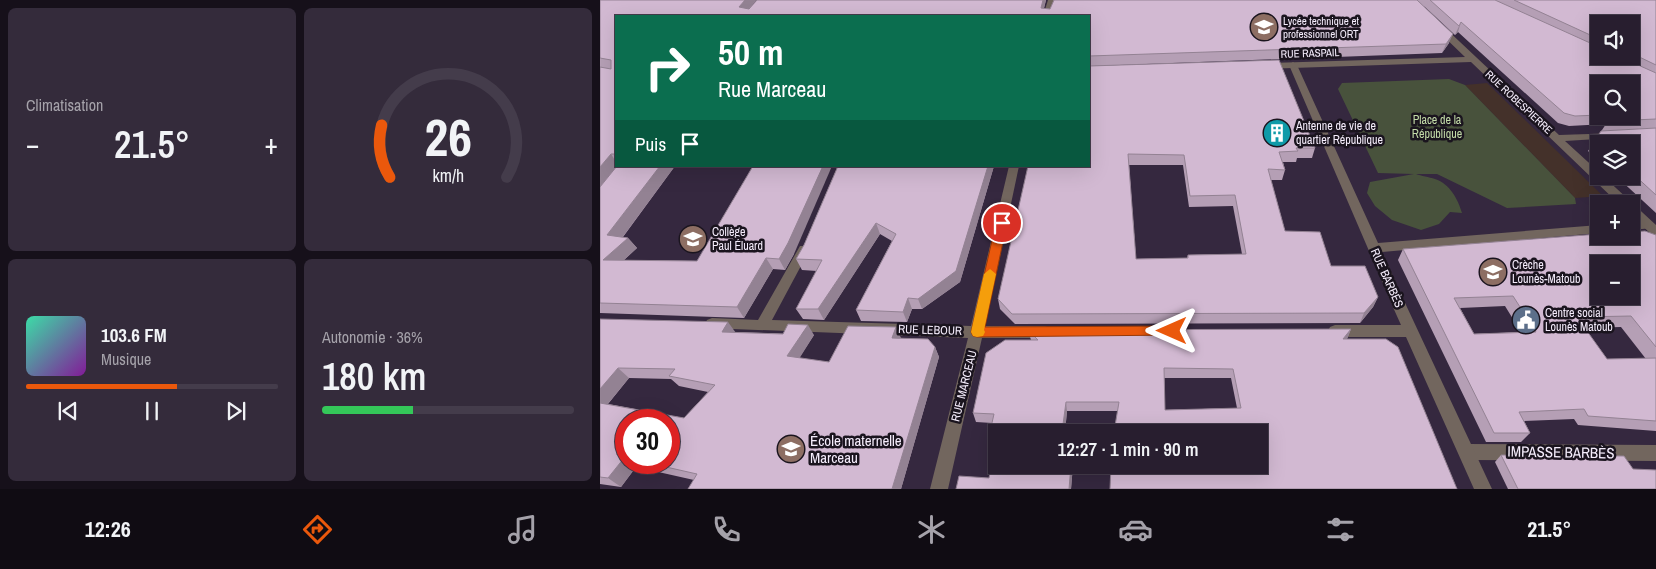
<!DOCTYPE html>
<html lang="fr">
<meta charset="utf-8">
<style>
:root{--surface:#281e2f;--page:#342b3b;--text:#f1f3f6;--muted:#a5a2aa;--line:#443c4b;--accent:#ea580c}
body{margin:0;font-family:"Archivo Narrow",sans-serif;background:var(--page);color:var(--text);height:100vh;display:flex;flex-direction:column;font-size:19px;white-space:nowrap}
*{box-sizing:border-box;margin:0}
p{font-size:16px;color:var(--muted)}
.icon{flex:none;width:28px;height:28px;fill:none;stroke:currentColor;stroke-width:2;stroke-linecap:round;stroke-linejoin:round}
.map{position:relative;flex:1;overflow:hidden}
.panel{display:flex;flex-direction:column;gap:8px;padding:8px;background:#16101a;width:600px}
.panel>*{flex:none}
.hud{position:absolute;left:15px;top:15px;width:475px;height:152px;border-radius:0px;box-shadow:0 5px 20px #0002,0 0 0 1px var(--line);background:#0b6e4f;color:#fff;overflow:hidden}
.buttons{position:absolute;left:990px;top:15px;display:grid;gap:10px}
.buttons a{display:grid;place-items:center;width:50px;height:50px;border-radius:0px;background:var(--surface);box-shadow:0 5px 20px #0002,0 0 0 1px var(--line);font-size:25px}
.speed{position:absolute;left:15px;top:409px;display:flex;gap:10px;font-size:25px;font-weight:700;text-align:center}
.speed>*{display:grid;place-content:center;width:65px;height:65px;border-radius:50%;background:var(--surface);box-shadow:0 5px 20px #0002,0 0 0 1px var(--line);line-height:1}
.speed .limit{border:8px solid #d22;background:#fff;color:#111}
.pin{position:absolute;display:grid;place-items:center;width:42px;height:42px;color:#fff;margin:-21px;border:2px solid #fff;border-radius:50%;box-shadow:0 1px 5px #0007}
.me{position:absolute;width:55px;margin:-28px;rotate:270deg;stroke-linejoin:round;filter:drop-shadow(0 0 4px #0008)}
.turn{display:flex;align-items:center;gap:18px;height:105px;padding:0 20px;font-size:22px}
.turn .icon{width:65px;height:65px;stroke-width:2.5}
.turn b{display:block;font-size:35px;line-height:42px}
.then{display:flex;align-items:center;height:48px;padding:0 20px;background:#0003;gap:10px;font-size:19px}
.big{font-size:38px;font-weight:600;line-height:1.1}
.panel .widget{flex:1;display:flex;flex-direction:column;justify-content:center;gap:8px;min-width:0;padding:0 18px;border-radius:8px;background:var(--page)}
.panel .dial{align-items:center;gap:0}
.dial svg{height:130px;overflow:visible;fill:none;stroke:var(--line);stroke-width:7;stroke-linecap:round;text-anchor:middle}
.dial text{fill:var(--text);stroke:none}
.song{display:flex;align-items:center;gap:15px}
.cover{width:60px;height:60px;border-radius:8px;background:linear-gradient(135deg,hsl(160 70% 55%),hsl(290 70% 35%))}
.played{height:5px;border-radius:2px;background:linear-gradient(90deg,var(--accent) 60%,var(--line) 60%)}
.keys{display:flex;justify-content:space-around;direction:ltr}
.heat{display:flex;justify-content:space-between;align-items:center;font-size:28px;direction:ltr}
.charge{height:8px;border-radius:4px;background:linear-gradient(90deg,#34c759 36%,var(--line) 0)}
.panel .tiles{flex:1;display:grid;gap:8px;grid-template-columns:repeat(2,1fr)}
.trip{position:absolute;left:388px;top:424px;width:280px;height:50px;border-radius:0px;background:var(--surface);box-shadow:0 5px 20px #0002,0 0 0 1px var(--line);font-weight:600;line-height:50px;text-align:center}
.tabs{display:flex;height:80px;justify-content:space-around;align-items:center;background:#100c13;color:var(--muted)}
.tabs .icon{width:35px;height:35px}
.tabs .on{color:var(--accent)}
.tabs b{font-size:22px;color:var(--text)}
main{display:flex;flex:1;min-height:0}
.map>svg:first-child{display:block}
</style>
<main>
<section class="panel">
<div class="tiles">
<div class="widget"><p>Climatisation</p>
<div class="heat"><a>−</a><b class="big">21.5°</b><a>+</a></div>
</div>
<div class="widget dial"><svg viewBox="0 0 100 80">
<path d="M14 69A42 42 0 1 1 86 69"/>
<path d="M14 69A42 42 0 0 1 9 37" stroke="#ea580c"/>
<text x="50" y="56" font-size="32" font-weight="700">26</text>
<text x="50" y="72" font-size="11">km/h</text>
</svg></div>
<div class="widget">
<div class="song"><i class="cover"></i><div><b>103.6 FM</b><p>Musique</p></div></div>
<div class="played"></div>
<div class="keys"><svg class="icon" aria-label="previous" viewBox="0 0 24 24"><path d="M18 5L8 12l10 7zM5 5v14"/></svg><svg class="icon" aria-label="pause" viewBox="0 0 24 24"><path d="M8 5v14M16 5v14"/></svg><svg class="icon" aria-label="next" viewBox="0 0 24 24"><path d="M6 5l10 7-10 7zM19 5v14"/></svg></div>
</div>
<div class="widget"><p>Autonomie · 36%</p><b class="big">180 km</b><div class="charge"></div></div>
</div>
</section>
<div class="map">
<svg width="1056" height="489" viewBox="0 0 1056 489">
<rect width="100%" height="100%" fill="#35283f"/>
<!-- commercial -->
<polygon fill="#44312a" points="887,83 1003,196 975,198 865,85"/>
<!-- green -->
<path fill="#48523c" d="M849,79L865,85L975,198L976,204L907,208L837,174H816C821,176 829,177 835,179C850,184 858,199 862,213L850,212L839,224L821,230L792,220L775,206L767,193L770,182L814,174L778,173L738,89L742,83Z"/>
<g fill="none" stroke-linecap="round" stroke-linejoin="round">
<!-- pedestrian -->
<g fill="#72665e" fill-rule="evenodd">
<polygon points="693,62 697,65 778,243 999,225 999,233 782,252 806,305 804,309 799,310 794,309 689,65"/>
<polygon points="1049,221 1055,225 1053,228 1031,230 1031,222"/>
<polygon points="867,444 1056,445 1056,461 867,460 861,458 859,452 861,446"/>
</g>
<!-- minor -->
<g fill="#72665e" fill-rule="evenodd">
<polygon points="448,0 456,0 451,16 443,16"/>
<polygon points="837,26 843,26 959,135 1018,133 1019,135 1014,138 965,141 999,172 999,176 1003,176 1056,225 1056,236 1052,235 1031,215 1031,204 1019,204 871,62 666,69 662,66 666,63 865,57 837,30"/>
<polygon points="409,166 419,166 385,326 445,326 450,328 452,332 450,336 445,338 382,338 348,489 330,489 368,338 107,328 105,324 107,320 112,318 158,320 200,246 208,246 210,249 172,320 371,326"/>
<polygon points="799,300 804,301 806,305 892,489 874,489 806,337 735,337 730,335 728,331 730,327 735,325 801,325 792,305 794,301"/>
</g>
</g>
<!-- wall -->
<g fill="#b59fb5" fill-rule="evenodd">
<path d="M0,0H156L149,9L157,0H446L444,8L450,9L454,0H1056V213L1016,176H1031V144H999V160L988,151L1006,124L969,126L958,123L858,32L855,35L824,6L849,43L842,53L493,66L715,148L712,158H697L696,162H683L685,170L682,180H671L685,231L731,266L778,297L773,307L760,323L415,324L400,309L398,299L489,166V16H16V166H75L23,237L28,238L37,248L24,260L97,261L194,254L185,270L173,269L144,318L0,313ZM999,24H1031V56H999ZM999,84L1031,116H999ZM529,165H583L589,207L633,206L642,254L588,255L587,258L536,259Z"/>
<polygon points="238,166 394,166 360,282 322,309 312,309 307,322 261,321 256,310 292,241 280,234 224,320 203,319 196,309 217,271 202,270 196,259 204,245"/>
<path d="M1056,235V431L978,425L974,419L924,421L930,433L921,442H886L798,260L803,249ZM905,306L921,332L874,334L860,308ZM1021,327L1046,359H1007L984,328Z"/>
<path d="M0,319L135,332L214,335L199,358L229,362L301,338L335,347L339,357L301,489H89L94,480L36,467L21,487L0,484ZM29,378L71,379L79,386L108,392L84,418L8,404ZM26,420L69,462H26Z"/>
<path d="M751,329L747,339L857,489L517,411H467L465,432H396V465H473L471,489H356L389,478L396,445L392,444L389,436L392,423L376,422L373,413L431,340L428,330ZM564,378H631L637,408L565,410Z"/>
<polygon points="901,455 1033,469 1056,489 908,489 895,462"/>
</g>
<!-- shaded-wall -->
<g fill="#938293">
<polygon points="145,0 156,0 143,16 139,7"/>
<polygon points="443,0 446,0 442,16 441,8"/>
<polygon points="861,22 858,32 855,35 859,26"/>
<polygon points="853,34 849,43 842,53 846,44"/>
<polygon points="11,154 16,162 16,166 17,166 0,187 0,167"/>
<polygon points="60,166 75,166 16,246 7,235"/>
<polygon points="223,166 232,166 194,254 185,270 179,259"/>
<polygon points="388,166 394,166 360,282 322,309 318,299"/>
<polygon points="276,223 280,234 224,320 218,309"/>
<polygon points="28,238 37,248 13,270 3,260"/>
<polygon points="166,258 173,269 144,318 137,307"/>
<polygon points="778,297 773,307 760,323 764,313"/>
<polygon points="308,298 312,309 307,322 303,312"/>
<polygon points="128,322 136,333 122,332"/>
<polygon points="208,325 214,335 194,367 187,356"/>
<polygon points="296,327 301,338 292,338"/>
<polygon points="751,329 747,339 743,339"/>
<polygon points="335,347 339,357 301,489 292,489"/>
<polygon points="18,368 29,378 2,411 0,409 0,389"/>
<polygon points="466,402 467,411 465,432 462,432"/>
<polygon points="24,458 26,460 26,462 29,462 36,467 21,487 8,478"/>
<polygon points="471,465 473,465 471,489 469,489"/>
</g>
<!-- building -->
<g fill="#d2b9d2" stroke="#938293" fill-rule="evenodd">
<polygon points="0,0 145,0 139,7 149,9 157,0 443,0 441,8 450,9 454,0 817,0 853,34 846,44 489,56 489,16 16,16 16,154 11,154 0,167 0,67 11,69 11,60 0,58"/>
<polygon points="830,0 895,0 999,47 999,56 1018,56 1056,73 1056,119 1008,121 1011,116 1031,116 1031,84 999,84 999,115 975,116 964,113 861,22 859,26"/>
<polygon points="914,0 1056,0 1056,65 1031,53 1031,24 999,24 999,39"/>
<path d="M679,60L715,148H696L698,151L679,152L685,170L668,169L685,231L720,232L731,266H765L778,297L764,313L412,314L398,299L428,166H489V66ZM528,154L584,155L590,196L635,195L646,254L588,255V258L536,259Z"/>
<polygon points="1056,128 1056,195 1031,172 1031,144 999,144 995,140 1001,131"/>
<polygon points="17,166 60,166 7,235 28,238 3,260 97,261 153,166 223,166 188,243 179,259 166,258 137,307 0,303 0,187"/>
<polygon points="238,166 388,166 356,271 318,299 308,298 303,312 256,310 296,234 276,223 218,309 196,309 222,260 196,259 204,245"/>
<path d="M1045,231L1056,235V347L1031,316L977,317L1007,359L1056,358V421L988,416L984,409L919,412L930,433H894L803,249L999,234V236H1031V232ZM999,264H1031V296H999ZM913,296L936,332L874,334L854,298Z"/>
<polygon points="0,319 128,322 122,332 183,334 188,324 208,325 187,356 229,362 248,326 296,327 292,338 328,339 335,347 292,489 88,489 97,474 44,462 69,462 69,420 26,420 26,459 24,458 8,478 0,477 0,403 84,418 115,385 69,376 75,369 18,368 0,389"/>
<path d="M751,329L743,339H786L798,347L857,489H510L511,465H659V432H514L519,402H466L462,432H396V436H389L394,414L373,413L386,353L405,340H438L428,330ZM564,368L633,369L641,408L565,410Z"/>
<polygon points="396,442 396,465 471,465 469,489 356,489 359,476 389,478"/>
<polygon points="901,455 1024,456 1033,469 1056,470 1056,489 918,489"/>
</g>
<!-- route -->
<polygon fill="#ea580c" stroke="#983908" points="402,220 407,223 385,327 572,326 577,328 579,331 577,335 377,337 373,336 371,332 396,223"/>
<!-- slow -->
<polygon fill="#f59e0b" points="390,269 396,274 384,330 385,332 383,336 377,337 373,336 371,332 384,274"/>
<!-- icons -->
<defs>
<symbol id="school-disc" viewBox="-11 -11 22 22"><circle r="9.5" fill="#8d6e63" stroke="#1a141e"/><path d="M0-5L7-2L0 1L-7-2ZM-4 1L0 2.5L4 1V4Q0 6-4 4Z" fill="#fff"/></symbol>
<symbol id="building-disc" viewBox="-11 -11 22 22"><circle r="9.5" fill="#0f9aa8" stroke="#1a141e"/><path d="M-4-6H4V6H1V3H-1V6H-4ZM-2.5-4.3h1.7v1.8h-1.7ZM.8-4.3h1.7v1.8H.8ZM-2.5-1h1.7V.8h-1.7ZM.8-1h1.7V.8H.8Z" fill="#fff"/></symbol>
<symbol id="civic-disc" viewBox="-11 -11 22 22"><circle r="9.5" fill="#5c6f8a" stroke="#1a141e"/><path d="M-.6-6.5H3V-4.5H.6V-3L4-1V1h2V6H-6V1h2V-1L-.6-3ZM-1.2 2.5V6h2.4V2.5Z" fill="#fff"/></symbol>
</defs>
<g fill-rule="evenodd">
<use href="#school-disc" x="648" y="11" width="32" height="32"/>
<use href="#building-disc" x="661" y="117" width="32" height="32"/>
<use href="#school-disc" x="77" y="223" width="32" height="32"/>
<use href="#school-disc" x="877" y="256" width="32" height="32"/>
<use href="#civic-disc" x="910" y="304" width="32" height="32"/>
<use href="#school-disc" x="175" y="433" width="32" height="32"/>
</g>
<g text-anchor="middle" dominant-baseline="central" stroke-width="5" stroke-linejoin="round" paint-order="stroke">
<!-- far-poi labels -->
<g font-size="11" fill="#f5edfc" stroke="#1a141e" text-anchor="start">
<text x="683" y="21">Lycée technique et<tspan x="683" dy="13">professionnel ORT</tspan></text>
</g>
<!-- far-street labels -->
<g font-size="11" fill="#f5edfc" stroke="#1a141e">
<text transform="translate(710 53) rotate(-2)">RUE RASPAIL</text>
<text transform="translate(919 102) rotate(43)">RUE ROBESPIERRE</text>
</g>
<!-- park labels -->
<g font-size="12" fill="#c3dba8" stroke="#1a141e">
<text x="837" y="120">Place de la<tspan x="837" dy="14">République</tspan></text>
</g>
<!-- poi labels -->
<g font-size="12" fill="#f5edfc" stroke="#1a141e" text-anchor="start">
<text x="696" y="126">Antenne de vie de<tspan x="696" dy="14">quartier République</tspan></text>
<text x="112" y="232">Collège<tspan x="112" dy="14">Paul Éluard</tspan></text>
<text x="912" y="265">Crèche<tspan x="912" dy="14">Lounès-Matoub</tspan></text>
<text x="945" y="313">Centre social<tspan x="945" dy="14">Lounès Matoub</tspan></text>
</g>
<!-- street labels -->
<g font-size="12" fill="#f5edfc" stroke="#1a141e">
<text transform="translate(787 278) rotate(66)">RUE BARBÈS</text>
<text transform="translate(330 330) rotate(2)">RUE LEBOUR</text>
<text transform="translate(364 386) rotate(-76)">RUE MARCEAU</text>
</g>
<!-- near-poi labels -->
<g font-size="15" fill="#f5edfc" stroke="#1a141e" text-anchor="start">
<text x="210" y="440">École maternelle<tspan x="210" dy="17">Marceau</tspan></text>
</g>
<!-- near-street labels -->
<g font-size="15" fill="#f5edfc" stroke="#1a141e">
<text transform="translate(961 452) rotate(1)">IMPASSE BARBÈS</text>
</g>
</g>
</svg>
<div class="buttons">
<a><svg class="icon" aria-label="sound" viewBox="0 0 24 24"><path d="M4 9h4l5-4v14l-5-4H4zM17 9q2 3 0 6"/></svg></a>
<a><svg class="icon" aria-label="search" viewBox="0 0 24 24"><circle cx="10" cy="10" r="6"/><path d="M15 15l6 6"/></svg></a>
<a><svg class="icon" aria-label="layers" viewBox="0 0 24 24"><path d="M12 4l9 5-9 5-9-5zM3 14l9 5 9-5"/></svg></a>
<a>+</a>
<a>−</a>
</div>
<div class="speed"><div class="limit">30</div></div>
<div class="pin" style="left:402px;top:223px;background:#d93025"><svg class="icon" aria-label="arrive" viewBox="0 0 24 24"><path d="M6 21V4h12l-3 4 3 4H6"/></svg></div>
<svg class="me" style="left:572px;top:331px" viewBox="-20 -20 40 40"><path d="M0-17L14 15 0 8-14 15z" fill="#ea580c" stroke="#fff" stroke-width="4"/></svg>
<div class="trip">12:27 · 1 min · 90 m</div>
<div class="hud">
<div class="turn"><svg class="icon" aria-label="right" viewBox="0 0 24 24"><path d="M7 20v-9h11M14 6l5 5-5 5"/></svg><div><b>50 m</b>Rue Marceau</div></div>
<div class="then">Puis<svg class="icon" aria-label="arrive" viewBox="0 0 24 24"><path d="M6 21V4h12l-3 4 3 4H6"/></svg></div>
</div>
</div>
</main>
<nav class="tabs">
<b>12:26</b>
<svg class="icon on" aria-label="directions" viewBox="0 0 24 24"><path d="M12 3l9 9-9 9-9-9zM9 14v-3h6M13 9l2 2-2 2"/></svg>
<svg class="icon" aria-label="music" viewBox="0 0 24 24"><path d="M9 18V5l10-2v13"/><circle cx="6" cy="18" r="3"/><circle cx="16" cy="16" r="3"/></svg>
<svg class="icon" aria-label="phone" viewBox="0 0 24 24"><path d="M5 4h4l2 5-3 2q2 4 5 5l2-3 5 2v4C11 20 4 13 5 4z"/></svg>
<svg class="icon" aria-label="climate" viewBox="0 0 24 24"><path d="M12 3v18M4 7l16 10M4 17L20 7"/></svg>
<svg class="icon" aria-label="car" viewBox="0 0 24 24"><path d="M5 17H2v-5l4-1 3-4h7l3 4 3 1v5h-3M9 17h6M6 11h13"/><circle cx="7" cy="17" r="2"/><circle cx="17" cy="17" r="2"/></svg>
<svg class="icon" aria-label="filters" viewBox="0 0 24 24"><path d="M4 7h16M4 17h16"/><circle cx="9" cy="7" r="2"/><circle cx="15" cy="17" r="2"/></svg>
<b>21.5°</b>
</nav>
